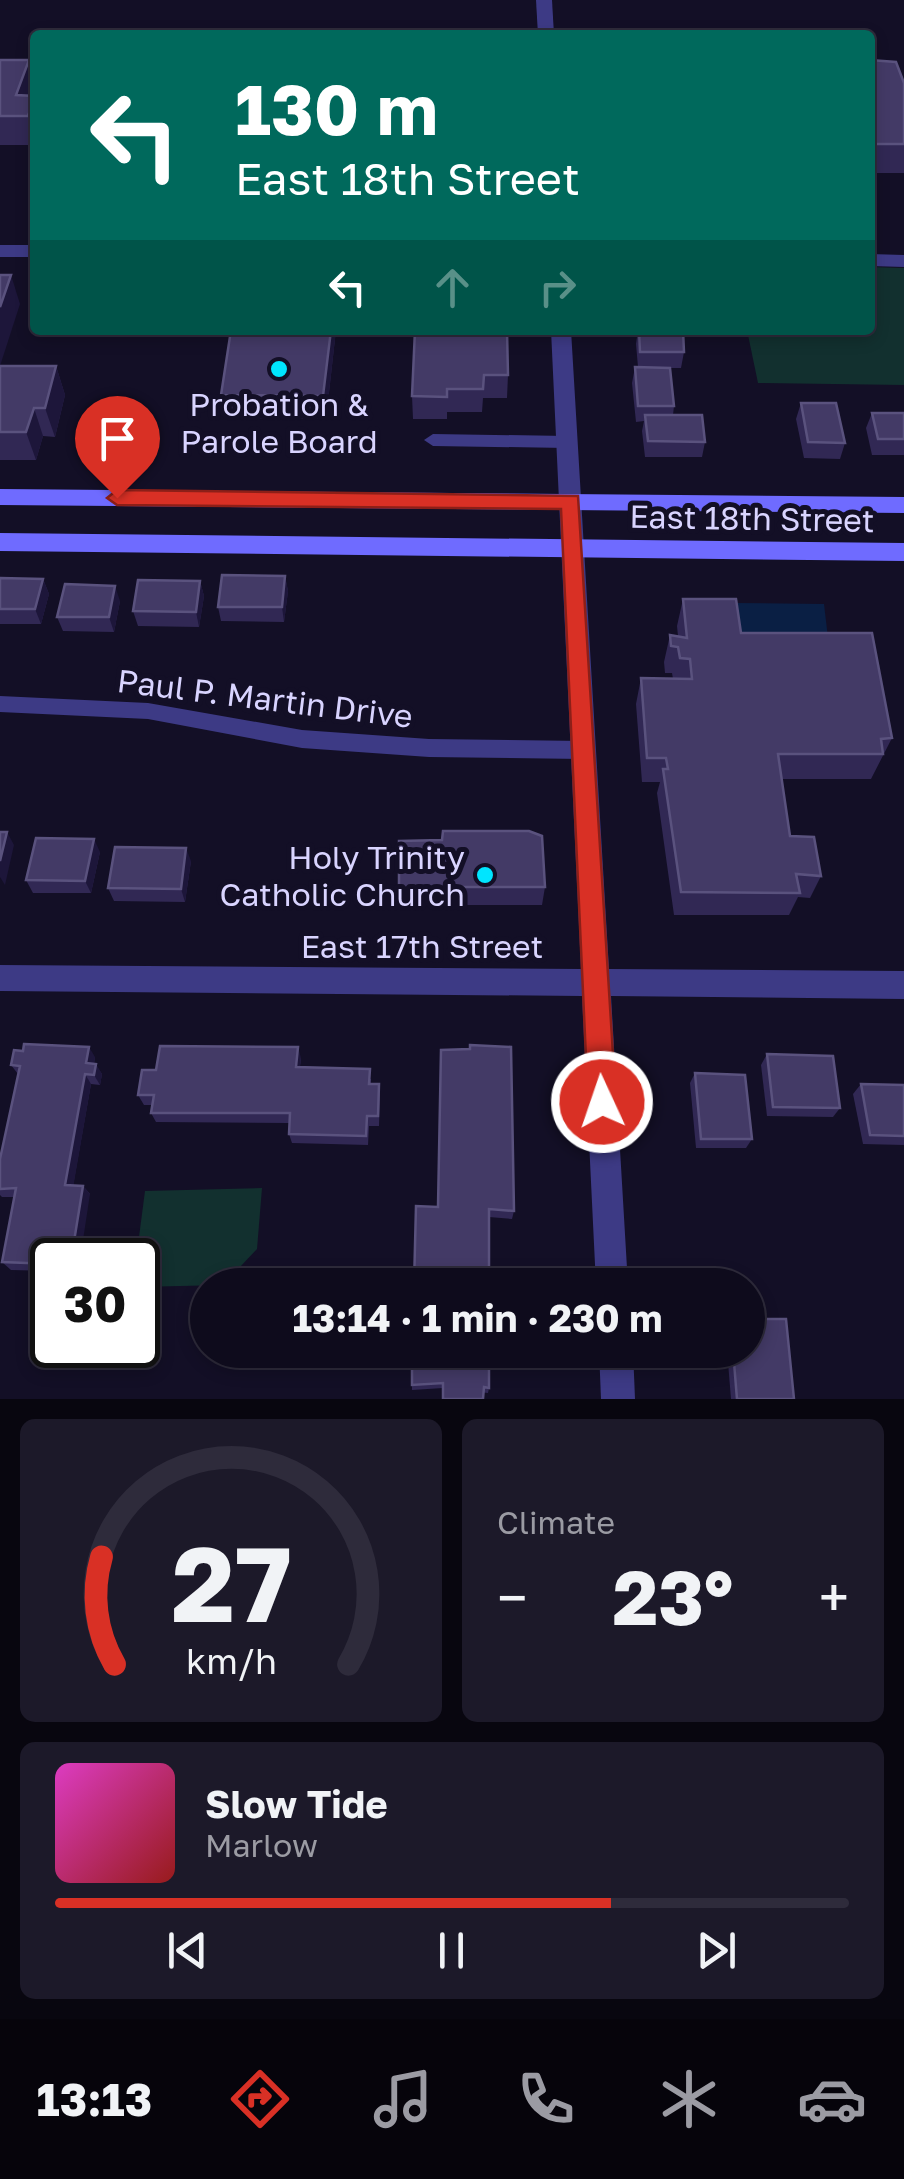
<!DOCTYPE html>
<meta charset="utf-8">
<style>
:root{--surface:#0e0b1c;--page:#1c1929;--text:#f1f3f6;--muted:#9b9ba3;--line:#2e2b3b;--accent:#d93025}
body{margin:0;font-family:"Golos Text",sans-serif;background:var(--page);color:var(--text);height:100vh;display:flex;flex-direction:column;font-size:38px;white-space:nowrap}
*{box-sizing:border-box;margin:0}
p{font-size:32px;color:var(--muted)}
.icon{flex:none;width:55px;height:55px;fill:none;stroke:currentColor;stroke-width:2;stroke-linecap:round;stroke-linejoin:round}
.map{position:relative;height:1399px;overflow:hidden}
.sheet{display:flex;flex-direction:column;gap:20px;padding:20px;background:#08060f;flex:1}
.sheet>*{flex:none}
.hud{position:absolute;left:30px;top:30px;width:845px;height:305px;border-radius:10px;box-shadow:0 5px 15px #0003,0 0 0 2px var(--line);background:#00695c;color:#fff;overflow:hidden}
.speed{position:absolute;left:30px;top:1238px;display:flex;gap:20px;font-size:50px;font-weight:700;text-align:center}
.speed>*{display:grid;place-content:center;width:130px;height:130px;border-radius:50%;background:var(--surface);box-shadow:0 5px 15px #0003,0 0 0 2px var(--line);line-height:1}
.speed .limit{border:5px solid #111;border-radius:15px;background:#fff;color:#111}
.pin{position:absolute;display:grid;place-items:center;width:85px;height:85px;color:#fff;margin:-102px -42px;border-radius:50% 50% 50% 0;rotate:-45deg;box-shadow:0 0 10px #0007}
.pin .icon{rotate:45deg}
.me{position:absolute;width:110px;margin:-55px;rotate:357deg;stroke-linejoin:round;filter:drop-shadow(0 0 8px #0008)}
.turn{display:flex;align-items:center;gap:35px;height:210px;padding:0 40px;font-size:45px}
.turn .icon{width:130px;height:130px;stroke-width:2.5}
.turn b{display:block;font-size:70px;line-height:85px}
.lanes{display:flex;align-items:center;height:95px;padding:0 40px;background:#0003;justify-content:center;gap:50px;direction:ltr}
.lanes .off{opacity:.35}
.big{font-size:75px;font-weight:700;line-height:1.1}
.sheet .card{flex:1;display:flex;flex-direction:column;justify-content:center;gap:15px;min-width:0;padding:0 35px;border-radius:15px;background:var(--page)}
.sheet .dial{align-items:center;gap:0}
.dial svg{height:260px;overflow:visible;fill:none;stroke:var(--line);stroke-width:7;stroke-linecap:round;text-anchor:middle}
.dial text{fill:var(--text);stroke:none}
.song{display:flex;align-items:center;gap:30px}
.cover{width:120px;height:120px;border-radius:15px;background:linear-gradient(135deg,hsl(310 70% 55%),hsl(0 70% 35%))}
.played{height:10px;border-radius:5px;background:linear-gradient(90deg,var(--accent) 70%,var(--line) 70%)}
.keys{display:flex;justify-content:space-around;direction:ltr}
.heat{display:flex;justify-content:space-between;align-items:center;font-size:55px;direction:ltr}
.sheet .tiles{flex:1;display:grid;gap:20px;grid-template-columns:1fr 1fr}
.card:last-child{grid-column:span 2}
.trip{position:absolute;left:190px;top:1268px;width:575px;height:100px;border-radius:50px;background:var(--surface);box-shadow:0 5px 15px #0003,0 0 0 2px var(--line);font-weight:700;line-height:100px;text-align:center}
.dock{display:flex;height:160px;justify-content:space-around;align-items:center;background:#06040b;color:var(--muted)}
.dock .icon{width:70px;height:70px}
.dock .selected{color:var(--accent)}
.dock b{font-size:45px;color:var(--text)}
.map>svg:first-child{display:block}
</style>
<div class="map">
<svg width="904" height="1399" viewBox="0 0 904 1399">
<rect width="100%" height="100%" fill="#130f26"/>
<!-- green -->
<g fill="#12302f">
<polygon points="870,267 904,268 904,385 758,383 747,330 870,330"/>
<polygon points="262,1188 257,1249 223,1285 138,1287 136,1260 145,1191"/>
</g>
<!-- water -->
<polygon fill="#0a1f44" points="735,603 824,604 828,638 741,636"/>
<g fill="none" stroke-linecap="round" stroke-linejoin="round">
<!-- lane -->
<g fill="#3d3a85" fill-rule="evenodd">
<polygon points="433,434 567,436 576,442 567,448 433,446 424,440"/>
<polygon points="0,696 148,703 302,730 429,739 583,741 590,744 593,750 590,756 583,759 429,757 302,748 148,719 0,712"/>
</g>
<!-- street -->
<g fill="#3d3a85" fill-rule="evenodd">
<polygon points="536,0 552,0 554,35 538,35"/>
<rect x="0" y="245" width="35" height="12"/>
<polygon points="870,254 904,255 904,267 870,266"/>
<polygon points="551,330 571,330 609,969 904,971 904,999 611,996 628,1285 596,1285 582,996 0,991 0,965 581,969"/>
<polygon points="599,1350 633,1350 635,1399 601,1399"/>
</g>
<!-- secondary -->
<g fill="#6f6bff" fill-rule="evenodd">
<polygon points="0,489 904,497 904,513 0,505"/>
<polygon points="0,533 904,543 904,561 0,551"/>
</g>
</g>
<!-- wall -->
<g fill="#312854">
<polygon points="0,60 35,82 35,145 0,145"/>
<polygon points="870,60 904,83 904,173 870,173"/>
<polygon points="231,330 336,330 326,419 226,418 221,395"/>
<polygon points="415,330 508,375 507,398 483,398 482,412 447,412 447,419 413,419 412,396"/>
<polygon points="638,330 684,352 681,368 663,368 674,406 673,415 705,442 702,457 645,457 642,431 644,421 636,422 632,383 635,367 638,367 636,344"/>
<polygon points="0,366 56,366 65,395 55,437 43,436 36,460 0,460"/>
<polygon points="801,403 845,443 840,459 804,458 796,419"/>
<polygon points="872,413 904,413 904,455 872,455 866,428"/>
<polygon points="285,576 288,591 284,622 221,621 218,607"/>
<polygon points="0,578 43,579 49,594 41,624 0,624"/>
<polygon points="200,581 204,596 199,627 138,626 133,611"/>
<polygon points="683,599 741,633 892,738 871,779 781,779 790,836 821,876 810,898 798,897 789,915 674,915 657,793 660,782 642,782 636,704 641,678 673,679 672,673 665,673 664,662 670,635 678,636 677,626"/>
<polygon points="120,601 114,632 63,631 57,617"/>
<polygon points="442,840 545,887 542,905 400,905 399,887"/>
<polygon points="100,852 91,893 33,893 26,880"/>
<polygon points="191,861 185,902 114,901 108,888"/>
<polygon points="441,1050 514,1211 512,1219 489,1217 438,1207"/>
<polygon points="23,1051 95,1057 94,1063 102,1074 100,1085 91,1084 73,1186 83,1186 90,1194 52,1260 52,1271 11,1270 2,1262 15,1197 2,1197 0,1195 0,1159 18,1074 11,1065"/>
<polygon points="767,1054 840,1108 833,1117 767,1116 761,1065"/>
<polygon points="301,1058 300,1067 371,1079 371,1084 380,1094 379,1126 369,1126 368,1145 292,1143 289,1134 289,1123 156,1122 151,1113 152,1105 144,1105 138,1095 156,1070"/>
<polygon points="695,1073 752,1139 746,1148 696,1148 690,1083"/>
<polygon points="861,1084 904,1085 904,1145 863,1144 853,1094"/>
<polygon points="412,1350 489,1388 488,1393 443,1388 412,1390"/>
<polygon points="727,1350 748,1350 794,1399 731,1399"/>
</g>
<!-- shaded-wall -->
<g fill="#1d163a">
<polygon points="29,60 35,82 35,94 27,116 16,95"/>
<polygon points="35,98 35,142 28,116"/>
<polygon points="11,275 20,304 0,366 0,307"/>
<polygon points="331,330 336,330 326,419 323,396"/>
<polygon points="56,366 65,395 55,437 45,408"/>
<polygon points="34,408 43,436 36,460 26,432"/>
<polygon points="285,576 288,591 284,622 282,607"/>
<polygon points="43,579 49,594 41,624 35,609"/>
<polygon points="200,581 204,596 199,627 196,612"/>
<polygon points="115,586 120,601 114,632 109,617"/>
<polygon points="7,832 14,845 5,885 0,877 0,861"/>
<polygon points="94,839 100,852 91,893 85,881"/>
<polygon points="186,848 191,861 185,902 181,889"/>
<polygon points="89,1047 95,1057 93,1074 86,1063"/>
<polygon points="298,1047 301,1058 298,1077 296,1067"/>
<polygon points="96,1064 102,1074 100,1085 94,1075"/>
<polygon points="85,1074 91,1084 72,1194 65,1185"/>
<polygon points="83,1186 90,1194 80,1260 71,1260"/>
</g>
<!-- building -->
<g fill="#433a66" stroke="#5a527e" stroke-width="2.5">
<polygon points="0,60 29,60 16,95 35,96 28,116 0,116"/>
<polygon points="870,60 896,62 904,83 904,144 870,144"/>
<polygon points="0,275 11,275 0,307"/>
<polygon points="231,330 331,330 323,396 221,395"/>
<polygon points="415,330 507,330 508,375 484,375 483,389 447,389 447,397 412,396"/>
<polygon points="639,330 683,330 684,352 640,352"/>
<polygon points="0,366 56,366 45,408 34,408 26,432 0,432"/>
<polygon points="635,367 670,368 674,406 638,406"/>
<polygon points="801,403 836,403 845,443 808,442"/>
<polygon points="872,413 904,413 904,439 878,439"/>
<polygon points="645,415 702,415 705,442 648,441"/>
<polygon points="222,575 285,576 282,607 218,607"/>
<polygon points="0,578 43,579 35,609 0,609"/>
<polygon points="138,580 200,581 196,612 133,611"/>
<polygon points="65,584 115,586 109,617 57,617"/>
<polygon points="683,599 736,599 741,633 872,633 892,738 881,739 883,754 778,754 790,836 814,837 821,876 796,874 800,893 681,892 663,769 668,769 666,758 647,758 641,678 692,679 690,659 680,658 678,647 671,646 670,635 687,638"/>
<polygon points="443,831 529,831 542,836 545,887 399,887 399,841 442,840"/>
<polygon points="0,832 7,832 0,861"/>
<polygon points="36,838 94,839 85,881 26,880"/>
<polygon points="115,847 186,848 181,889 108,888"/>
<polygon points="24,1044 89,1047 86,1063 96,1064 94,1075 85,1074 65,1185 83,1186 71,1260 52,1260 52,1264 2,1262 16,1188 0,1189 0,1159 20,1066 11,1065 14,1050 23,1051"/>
<polygon points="470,1045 511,1047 514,1211 489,1209 489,1285 414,1285 416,1206 438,1207 441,1050 470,1049"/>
<polygon points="160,1046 298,1047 296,1067 370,1069 369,1084 379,1084 378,1116 367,1116 366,1136 289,1134 290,1113 151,1113 154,1095 138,1095 142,1070 156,1070"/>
<polygon points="767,1054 833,1056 840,1108 773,1107"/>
<polygon points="695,1073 745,1075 752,1139 701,1139"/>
<polygon points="861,1084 904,1085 904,1136 870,1135"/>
<polygon points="748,1319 786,1319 794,1399 737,1399 733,1350 748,1350"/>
<polygon points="412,1350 489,1350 489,1388 484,1387 483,1399 443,1399 443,1383 412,1385"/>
</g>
<!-- route -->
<polygon fill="#d93025" stroke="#8d1f18" stroke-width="2.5" points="117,490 578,496 616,1102 612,1111 602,1115 592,1111 588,1102 561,509 117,505 107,498"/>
<!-- markers -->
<g fill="#00e5ff" stroke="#130f26" stroke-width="4">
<circle cx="279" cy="369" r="10"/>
<circle cx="485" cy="875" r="10"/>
</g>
<g text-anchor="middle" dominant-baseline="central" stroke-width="10" stroke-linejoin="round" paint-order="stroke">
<!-- poi labels -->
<g font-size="32" fill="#d9d4ff" stroke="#130f26">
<text x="279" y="404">Probation &amp;<tspan x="279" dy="37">Parole Board</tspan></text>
<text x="465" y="857" text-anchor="end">Holy Trinity<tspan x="465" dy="37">Catholic Church</tspan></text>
</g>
<!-- street labels -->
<g font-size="32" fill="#d9d4ff" stroke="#130f26">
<text transform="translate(752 518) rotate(1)">East 18th Street</text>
<text transform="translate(265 698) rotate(7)">Paul P. Martin Drive</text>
<text x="422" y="946">East 17th Street</text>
</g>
</g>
</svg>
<div class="speed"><div class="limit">30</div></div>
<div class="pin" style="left:117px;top:498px;background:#d93025"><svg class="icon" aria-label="arrive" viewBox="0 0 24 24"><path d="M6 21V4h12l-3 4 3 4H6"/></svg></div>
<svg class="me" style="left:602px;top:1102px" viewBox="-20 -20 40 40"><circle r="17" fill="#d93025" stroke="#fff" stroke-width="3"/><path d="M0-11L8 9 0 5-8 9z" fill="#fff"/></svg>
<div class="trip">13:14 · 1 min · 230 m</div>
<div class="hud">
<div class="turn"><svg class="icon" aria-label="left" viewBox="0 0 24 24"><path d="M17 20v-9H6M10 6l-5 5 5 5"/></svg><div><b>130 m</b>East 18th Street</div></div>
<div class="lanes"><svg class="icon" aria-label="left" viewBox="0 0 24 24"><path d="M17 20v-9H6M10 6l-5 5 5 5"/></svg><svg class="icon off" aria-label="ahead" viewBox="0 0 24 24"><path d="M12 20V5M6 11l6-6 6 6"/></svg><svg class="icon off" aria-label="right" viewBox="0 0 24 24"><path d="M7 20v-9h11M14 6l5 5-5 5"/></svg></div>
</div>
</div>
<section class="sheet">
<div class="tiles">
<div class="card dial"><svg viewBox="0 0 100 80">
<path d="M14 69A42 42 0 1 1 86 69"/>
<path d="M14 69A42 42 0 0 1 10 36" stroke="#d93025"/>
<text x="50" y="56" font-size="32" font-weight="700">27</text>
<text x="50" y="72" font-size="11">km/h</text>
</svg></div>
<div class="card"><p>Climate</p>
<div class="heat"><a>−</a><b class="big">23°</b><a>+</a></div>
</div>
<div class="card">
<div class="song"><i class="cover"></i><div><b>Slow Tide</b><p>Marlow</p></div></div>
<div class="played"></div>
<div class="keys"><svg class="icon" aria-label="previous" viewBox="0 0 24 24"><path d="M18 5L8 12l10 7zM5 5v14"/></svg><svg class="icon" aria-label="pause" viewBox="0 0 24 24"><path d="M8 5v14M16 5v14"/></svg><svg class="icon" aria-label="next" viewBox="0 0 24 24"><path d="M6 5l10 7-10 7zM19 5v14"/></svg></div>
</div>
</div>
</section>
<nav class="dock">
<b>13:13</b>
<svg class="icon selected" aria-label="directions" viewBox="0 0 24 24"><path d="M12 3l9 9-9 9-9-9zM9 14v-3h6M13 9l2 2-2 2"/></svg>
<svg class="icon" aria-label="music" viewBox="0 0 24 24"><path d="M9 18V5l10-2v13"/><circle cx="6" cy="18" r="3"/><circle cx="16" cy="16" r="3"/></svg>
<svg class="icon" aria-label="phone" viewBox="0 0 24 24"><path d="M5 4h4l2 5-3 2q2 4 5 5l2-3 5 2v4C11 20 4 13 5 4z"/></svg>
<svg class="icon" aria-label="climate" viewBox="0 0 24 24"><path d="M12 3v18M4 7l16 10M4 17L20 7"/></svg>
<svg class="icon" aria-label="car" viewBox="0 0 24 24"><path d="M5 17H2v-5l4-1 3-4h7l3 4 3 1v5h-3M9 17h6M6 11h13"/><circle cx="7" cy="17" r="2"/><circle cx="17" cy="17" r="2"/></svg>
</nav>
